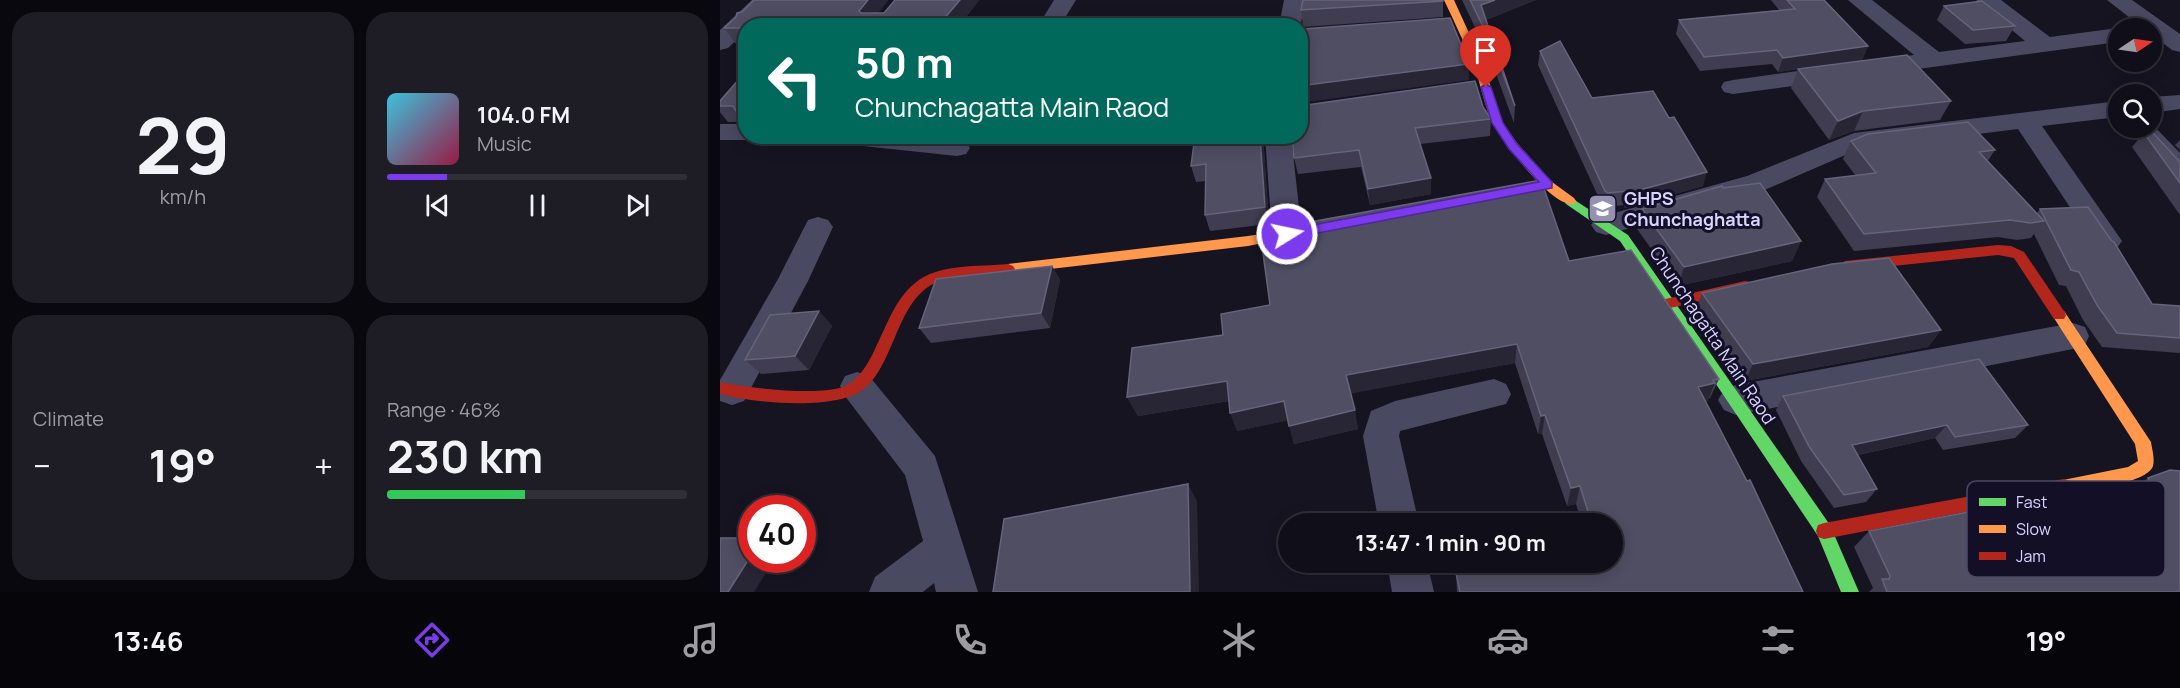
<!DOCTYPE html>
<meta charset="utf-8">
<style>
:root{--surface:#100f19;--page:#1e1d26;--text:#f1f3f6;--muted:#9c9ca2;--line:#302f38;--accent:#7c3aed}
body{margin:0;font-family:Manrope,sans-serif;background:var(--page);color:var(--text);height:100vh;display:flex;flex-direction:column;font-size:22px;white-space:nowrap}
*{box-sizing:border-box;margin:0}
p{font-size:20px;color:var(--muted)}
.icon{flex:none;width:33px;height:33px;fill:none;stroke:currentColor;stroke-width:2;stroke-linecap:round;stroke-linejoin:round}
.map{position:relative;flex:1;overflow:hidden}
.panel{display:flex;flex-direction:column;gap:12px;padding:12px;background:#09080e;width:720px}
.panel>*{flex:none}
.guide{position:absolute;left:18px;top:18px;width:570px;height:126px;border-radius:24px;box-shadow:0 3px 15px #0003,0 0 0 2px var(--line);background:#00695c;color:#fff;overflow:hidden}
.needle{width:39px;rotate:77deg}
.buttons{position:absolute;left:1388px;top:18px;display:grid;gap:12px}
.buttons a{display:grid;place-items:center;width:54px;height:54px;border-radius:50%;background:var(--surface);box-shadow:0 3px 15px #0003,0 0 0 2px var(--line);font-size:30px}
.speed{position:absolute;left:18px;top:495px;display:flex;gap:12px;font-size:30px;font-weight:700;text-align:center}
.speed>*{display:grid;place-content:center;width:78px;height:78px;border-radius:50%;background:var(--surface);box-shadow:0 3px 15px #0003,0 0 0 2px var(--line);line-height:1}
.speed .limit{border:9px solid #d22;background:#fff;color:#111}
.pin{position:absolute;display:grid;place-items:center;width:51px;height:51px;color:#fff;margin:-62px -26px;border-radius:50% 50% 50% 0;rotate:-45deg;box-shadow:0 0 6px #0007}
.pin .icon{rotate:45deg}
.me{position:absolute;width:66px;margin:-33px;rotate:80deg;stroke-linejoin:round;filter:drop-shadow(0 0 4px #0008)}
.turn{display:flex;align-items:center;gap:21px;height:126px;padding:0 18px;font-size:27px}
.turn .icon{width:78px;height:78px;stroke-width:2.5}
.turn b{display:block;font-size:42px;line-height:51px}
.big{font-size:45px;font-weight:700;line-height:1.1}
.panel .card{flex:1;display:flex;flex-direction:column;justify-content:center;gap:9px;min-width:0;padding:0 21px;border-radius:24px;background:var(--page)}
.panel .dial{align-items:center;gap:0}
.dial b{font-size:78px;line-height:1}
.song{display:flex;align-items:center;gap:18px}
.cover{width:72px;height:72px;border-radius:9px;background:linear-gradient(135deg,hsl(190 70% 55%),hsl(340 70% 35%))}
.played{height:6px;border-radius:3px;background:linear-gradient(90deg,var(--accent) 20%,var(--line) 20%)}
.keys{display:flex;justify-content:space-around;direction:ltr}
.heat{display:flex;justify-content:space-between;align-items:center;font-size:33px;direction:ltr}
.charge{height:9px;border-radius:4px;background:linear-gradient(90deg,#34c759 46%,var(--line) 0)}
.panel .tiles{flex:1;display:grid;gap:12px;grid-template-columns:repeat(2,1fr)}
.trip{position:absolute;left:558px;top:513px;width:345px;height:60px;border-radius:30px;background:var(--surface);box-shadow:0 3px 15px #0003,0 0 0 2px var(--line);font-weight:700;line-height:60px;text-align:center}
.tab-bar{display:flex;height:96px;justify-content:space-around;align-items:center;background:#06060a;color:var(--muted)}
.tab-bar .icon{width:42px;height:42px}
.tab-bar .current{color:var(--accent)}
.tab-bar b{font-size:27px;color:var(--text)}
main{display:flex;flex:1;min-height:0}
.map>svg:first-child{display:block}
</style>
<main>
<section class="panel">
<div class="tiles">
<div class="card dial"><b>29</b><p>km/h</p></div>
<div class="card">
<div class="song"><i class="cover"></i><div><b>104.0 FM</b><p>Music</p></div></div>
<div class="played"></div>
<div class="keys"><svg class="icon" aria-label="previous" viewBox="0 0 24 24"><path d="M18 5L8 12l10 7zM5 5v14"/></svg><svg class="icon" aria-label="pause" viewBox="0 0 24 24"><path d="M8 5v14M16 5v14"/></svg><svg class="icon" aria-label="next" viewBox="0 0 24 24"><path d="M6 5l10 7-10 7zM19 5v14"/></svg></div>
</div>
<div class="card"><p>Climate</p>
<div class="heat"><a>−</a><b class="big">19°</b><a>+</a></div>
</div>
<div class="card"><p>Range · 46%</p><b class="big">230 km</b><div class="charge"></div></div>
</div>
</section>
<div class="map">
<svg width="1460" height="592" viewBox="0 0 1460 592">
<rect width="100%" height="100%" fill="#161421"/>
<g fill="none" stroke-linecap="round" stroke-linejoin="round">
<!-- street -->
<g fill="#4a4962" fill-rule="evenodd">
<polygon points="32,0 55,0 31,26 26,26 26,31 8,48 0,50 0,30"/>
<polygon points="334,0 356,0 340,26 318,26"/>
<polygon points="564,0 586,0 580,27 559,26"/>
<polygon points="1128,0 1152,0 1219,52 1305,41 1256,0 1281,0 1330,37 1398,28 1398,42 1013,94 1004,92 1001,87 1004,82 1013,80 1194,55"/>
<polygon points="1387,0 1412,0 1460,34 1460,52 1452,50 1431,34 1431,28 1423,28"/>
<polygon points="1460,95 1460,109 1431,113 1431,97"/>
<polygon points="1398,101 1398,117 1322,126 1402,241 1397,248 1387,252 1377,248 1298,129 1139,149 1047,189 886,235 876,232 871,225 876,218 1027,176 1134,133"/>
<polygon points="1431,123 1460,153 1460,178 1450,175 1408,128 1431,128"/>
<polygon points="0,124 26,124 26,136 36,136 26,140 0,140"/>
<polygon points="111,136 207,136 246,142 250,148 246,154 237,156 124,144 115,142"/>
<polygon points="545,136 571,136 582,234 577,241 567,244 557,241 552,234"/>
<polygon points="98,217 108,220 113,227 88,281 24,401 12,405 0,401 0,380 58,279 88,220"/>
<polygon points="1353,323 1365,327 1369,336 1365,345 1353,349 1016,415 1004,410 998,400 1004,390 1016,385"/>
<polygon points="137,372 149,376 215,456 258,592 216,592 214,583 203,592 149,592 155,577 203,541 185,475 125,396 120,386 125,376"/>
<polygon points="774,379 786,384 791,394 786,404 680,431 679,436 699,524 659,524 643,436 651,411 675,401"/>
<polygon points="667,562 707,562 714,592 672,592"/>
</g>
<!-- fast -->
<polygon fill="#63d668" fill-rule="evenodd" points="850,197 908,235 1110,525 1139,592 1121,592 1098,536 900,241 846,204 844,201 846,198"/>
<!-- slow -->
<g fill="#ff974d" fill-rule="evenodd">
<path d="M724,0H734L763,64L783,123L797,143L832,182L854,198L856,201L854,204C833,209 784,143 774,125C764,107 761,83 753,64C744,42 734,21 724,0Z"/>
<polygon points="586,227 592,231 590,234 528,246 288,274 281,269 288,264 528,236"/>
<path d="M1339,310L1344,311L1431,442C1432,449 1435,459 1433,466C1427,484 1362,490 1344,493L1338,491L1336,486L1338,481L1408,467L1418,461L1415,444L1332,315L1334,311Z"/>
</g>
<!-- jam -->
<g fill="#b3261e" fill-rule="evenodd">
<polygon points="1278,245 1291,246 1304,252 1344,311 1346,315 1344,319 1334,319 1294,258 1278,255 1125,271 1118,266 1125,261"/>
<path d="M288,264L293,266L295,269L293,272C264,281 229,269 204,290C186,305 178,332 168,353C163,364 156,378 146,387C120,412 33,403 0,394V382C26,388 99,396 123,387C139,380 148,364 155,349C166,327 175,299 195,283C219,263 259,267 288,264Z"/>
<polygon points="1025,281 1030,282 1032,286 1030,290 950,308 945,307 943,303 945,299 950,298"/>
<polygon points="1344,479 1350,481 1352,486 1350,491 1344,493 1104,539 1098,537 1096,531 1098,525 1104,523"/>
</g>
</g>
<!-- wall -->
<g fill="#403d50">
<polygon points="34,0 168,0 158,13 164,13 175,0 259,0 239,26 26,26 26,43 16,44 4,28"/>
<polygon points="742,0 816,0 766,20 795,106 794,123 772,63"/>
<polygon points="1051,0 1104,0 1148,46 1142,60 1058,72 1052,64 980,71 956,34 959,20 1059,10"/>
<polygon points="723,1 723,17 583,27 581,10"/>
<polygon points="1224,6 1295,26 1286,41 1245,44 1217,20"/>
<polygon points="820,51 872,98 983,186 905,208 904,205 886,207 882,205 818,65"/>
<polygon points="1078,69 1231,101 1220,120 1134,131 1109,140 1071,88"/>
<polygon points="26,71 26,124 24,122 8,122 0,112 0,101"/>
<polygon points="763,107 771,119 770,136 700,144 711,194 650,205 641,167 578,174 574,158"/>
<polygon points="1424,133 1460,162 1460,215 1412,147"/>
<polygon points="475,136 543,136 549,224 490,231 485,215 486,181 476,182 471,166"/>
<polygon points="1460,140 1460,150 1455,145"/>
<polygon points="1131,141 1275,150 1267,162 1317,213 1320,209 1432,304 1460,306 1460,353 1382,347 1363,320 1346,286 1339,285 1314,234 1311,238 1297,240 1278,237 1134,251 1097,197 1105,179 1136,176 1123,159"/>
<polygon points="1003,188 1081,241 1072,261 958,286 917,229 922,209"/>
<polygon points="849,261 999,379 990,398 988,399 986,402 1083,592 737,592 736,573 892,562 892,524 862,524 856,504 847,506 822,434 818,434 795,363 631,393 638,429 574,444 568,420 517,431 509,401 418,416 407,397 503,335"/>
<polygon points="332,266 340,280 330,328 211,343 199,328"/>
<polygon points="982,293 1221,330 1208,347 1025,381 976,311"/>
<polygon points="99,311 112,326 89,370 41,374 25,360"/>
<polygon points="1063,396 1308,425 1295,438 1223,450 1215,438 1138,455 1157,489 1146,502 1114,508 1081,461 1056,410"/>
<polygon points="1450,470 1460,592 1149,592 1153,588 1134,547 1149,531 1306,506 1313,500 1409,492 1428,478"/>
</g>
<!-- shaded-wall -->
<g fill="#282635">
<polygon points="148,0 168,0 148,26 139,11"/>
<polygon points="240,0 259,0 239,26 218,26"/>
<polygon points="775,0 816,0 761,22 761,5"/>
<polygon points="1148,46 1142,60 1058,72 1063,58"/>
<polygon points="749,64 749,80 580,103 580,86"/>
<polygon points="1143,111 1134,131 1109,140 1118,121"/>
<polygon points="540,136 543,136 549,224 545,207"/>
<polygon points="987,172 983,186 905,208 908,193"/>
<polygon points="711,178 711,194 650,205 648,189"/>
<polygon points="1081,241 1072,261 958,286 964,267"/>
<polygon points="332,266 340,280 330,328 321,313"/>
<polygon points="99,311 112,326 89,370 75,356"/>
<polygon points="1221,330 1208,347 1025,381 1033,364"/>
<polygon points="797,344 795,363 629,394 626,375"/>
<polygon points="507,381 514,400 418,416 407,397"/>
<polygon points="995,383 987,402 978,387"/>
<polygon points="564,401 570,420 517,431 510,413"/>
<polygon points="635,410 638,429 574,444 569,426"/>
<polygon points="825,415 822,434 818,434 821,416"/>
<polygon points="1227,425 1215,438 1122,458 1132,445"/>
<polygon points="468,484 477,501 479,592 470,592"/>
<polygon points="860,486 856,504 847,506 851,488"/>
<polygon points="32,554 32,560 54,560 34,592 8,592"/>
</g>
<!-- building -->
<g fill="#504e63" stroke="#66637b" stroke-width="1.5">
<polygon points="34,0 148,0 139,11 141,13 164,13 175,0 240,0 218,26 26,26 26,28 4,28 16,17 17,13 22,12"/>
<polygon points="583,0 723,0 723,1 581,10"/>
<polygon points="750,0 775,0 761,5 795,106 773,47"/>
<polygon points="1067,0 1104,0 1148,46 1063,58 1057,50 984,57 959,20 1075,9"/>
<polygon points="1262,1 1295,26 1253,30 1224,6"/>
<polygon points="730,18 749,64 580,86 580,61 585,60 583,29"/>
<polygon points="840,41 872,98 933,91 949,118 954,117 987,172 908,193 907,191 888,193 885,191 820,51"/>
<polygon points="1187,55 1231,101 1143,111 1118,121 1078,69"/>
<polygon points="26,71 26,111 16,111 13,106 0,106 0,101"/>
<polygon points="755,81 763,107 771,119 695,128 711,178 648,189 639,150 574,158 572,136 580,136 580,106"/>
<polygon points="1248,122 1275,150 1259,152 1324,221 1310,223 1290,220 1144,234 1105,179 1156,173 1131,141 1148,134"/>
<polygon points="1424,133 1433,133 1460,162 1460,183"/>
<polygon points="475,136 540,136 545,207 485,215 486,164 471,166"/>
<polygon points="821,180 849,261 911,250 999,379 993,380 995,383 978,387 1027,481 1030,480 1083,592 740,592 736,573 785,562 892,562 892,524 872,524 860,486 851,488 825,415 821,416 797,344 626,375 635,410 569,426 564,401 510,413 507,381 407,397 412,348 503,335 501,314 550,305 540,231"/>
<polygon points="1040,183 1081,241 964,267 922,209 1002,186 1003,188"/>
<polygon points="1368,207 1391,240 1394,242 1432,304 1460,306 1460,338 1397,333 1377,305 1359,272 1351,270 1320,209"/>
<polygon points="1169,258 1221,330 1033,364 982,293 1112,264"/>
<polygon points="332,266 321,313 199,328 216,279"/>
<polygon points="99,311 75,356 25,360 50,315"/>
<polygon points="1259,359 1308,425 1235,437 1227,425 1132,445 1157,489 1124,495 1090,448 1063,396"/>
<polygon points="1450,470 1460,471 1460,592 1167,592 1162,579 1169,579 1170,576 1149,531 1264,509 1316,506 1313,500 1361,491 1435,493 1428,478"/>
<polygon points="468,484 470,592 273,592 284,519"/>
<polygon points="0,538 32,538 32,554 8,592 0,592"/>
</g>
<!-- route -->
<polygon fill="#7c3aed" stroke="#51269a" stroke-width="1.5" points="766,84 771,87 783,123 797,144 832,182 832,188 567,239 562,237 561,234 562,231 567,230 819,182 789,149 772,123 761,87"/>
<!-- icons -->
<defs>
<symbol id="school-square" viewBox="-11 -11 22 22"><rect x="-9" y="-9" width="18" height="18" rx="4" fill="#9591b1" stroke="#130f26"/><path d="M0-5L7-2L0 1L-7-2ZM-4 1L0 2.5L4 1V4Q0 6-4 4Z" fill="#fff"/></symbol>
</defs>
<g fill-rule="evenodd">
<use href="#school-square" x="866" y="192" width="33" height="33"/>
</g>
<g text-anchor="middle" dominant-baseline="central" stroke-width="6" stroke-linejoin="round" paint-order="stroke">
<!-- poi labels -->
<g font-size="18" font-weight="bold" fill="#d9d4ff" stroke="#130f26" text-anchor="start">
<text x="904" y="198">GHPS<tspan x="904" dy="21">Chunchaghatta</tspan></text>
</g>
<!-- street labels -->
<g font-size="18" fill="#d9d4ff" stroke="#130f26">
<text transform="translate(993 335) rotate(56)">Chunchagatta Main Raod</text>
</g>
</g>
<!-- legend -->
<rect x="1247" y="481" width="198" height="96" rx="9" fill="#130f26" stroke="#4e4a67" stroke-width="1.5"/>
<rect x="1259" y="498" width="27" height="8" fill="#63d668"/>
<rect x="1259" y="525" width="27" height="8" fill="#ff974d"/>
<rect x="1259" y="552" width="27" height="8" fill="#b3261e"/>
<g font-size="16" fill="#d9d4ff">
<text x="1296" y="508">Fast</text>
<text x="1296" y="535">Slow</text>
<text x="1296" y="562">Jam</text>
</g>
</svg>
<div class="buttons">
<a><svg class="needle" viewBox="-14 -14 28 28"><path d="M0-13l5 13h-10z" fill="#e53935"/><path d="M0 13l5-13h-10z" fill="#9c9ca2"/></svg></a>
<a><svg class="icon" aria-label="search" viewBox="0 0 24 24"><circle cx="10" cy="10" r="6"/><path d="M15 15l6 6"/></svg></a>
</div>
<div class="speed"><div class="limit">40</div></div>
<div class="pin" style="left:766px;top:87px;background:#d93025"><svg class="icon" aria-label="arrive" viewBox="0 0 24 24"><path d="M6 21V4h12l-3 4 3 4H6"/></svg></div>
<svg class="me" style="left:567px;top:234px" viewBox="-20 -20 40 40"><circle r="17" fill="#7c3aed" stroke="#fff" stroke-width="3"/><path d="M0-11L8 9 0 5-8 9z" fill="#fff"/></svg>
<div class="trip">13:47 · 1 min · 90 m</div>
<div class="guide">
<div class="turn"><svg class="icon" aria-label="left" viewBox="0 0 24 24"><path d="M17 20v-9H6M10 6l-5 5 5 5"/></svg><div><b>50 m</b>Chunchagatta Main Raod</div></div>
</div>
</div>
</main>
<nav class="tab-bar">
<b>13:46</b>
<svg class="icon current" aria-label="directions" viewBox="0 0 24 24"><path d="M12 3l9 9-9 9-9-9zM9 14v-3h6M13 9l2 2-2 2"/></svg>
<svg class="icon" aria-label="music" viewBox="0 0 24 24"><path d="M9 18V5l10-2v13"/><circle cx="6" cy="18" r="3"/><circle cx="16" cy="16" r="3"/></svg>
<svg class="icon" aria-label="phone" viewBox="0 0 24 24"><path d="M5 4h4l2 5-3 2q2 4 5 5l2-3 5 2v4C11 20 4 13 5 4z"/></svg>
<svg class="icon" aria-label="climate" viewBox="0 0 24 24"><path d="M12 3v18M4 7l16 10M4 17L20 7"/></svg>
<svg class="icon" aria-label="car" viewBox="0 0 24 24"><path d="M5 17H2v-5l4-1 3-4h7l3 4 3 1v5h-3M9 17h6M6 11h13"/><circle cx="7" cy="17" r="2"/><circle cx="17" cy="17" r="2"/></svg>
<svg class="icon" aria-label="filters" viewBox="0 0 24 24"><path d="M4 7h16M4 17h16"/><circle cx="9" cy="7" r="2"/><circle cx="15" cy="17" r="2"/></svg>
<b>19°</b>
</nav>
